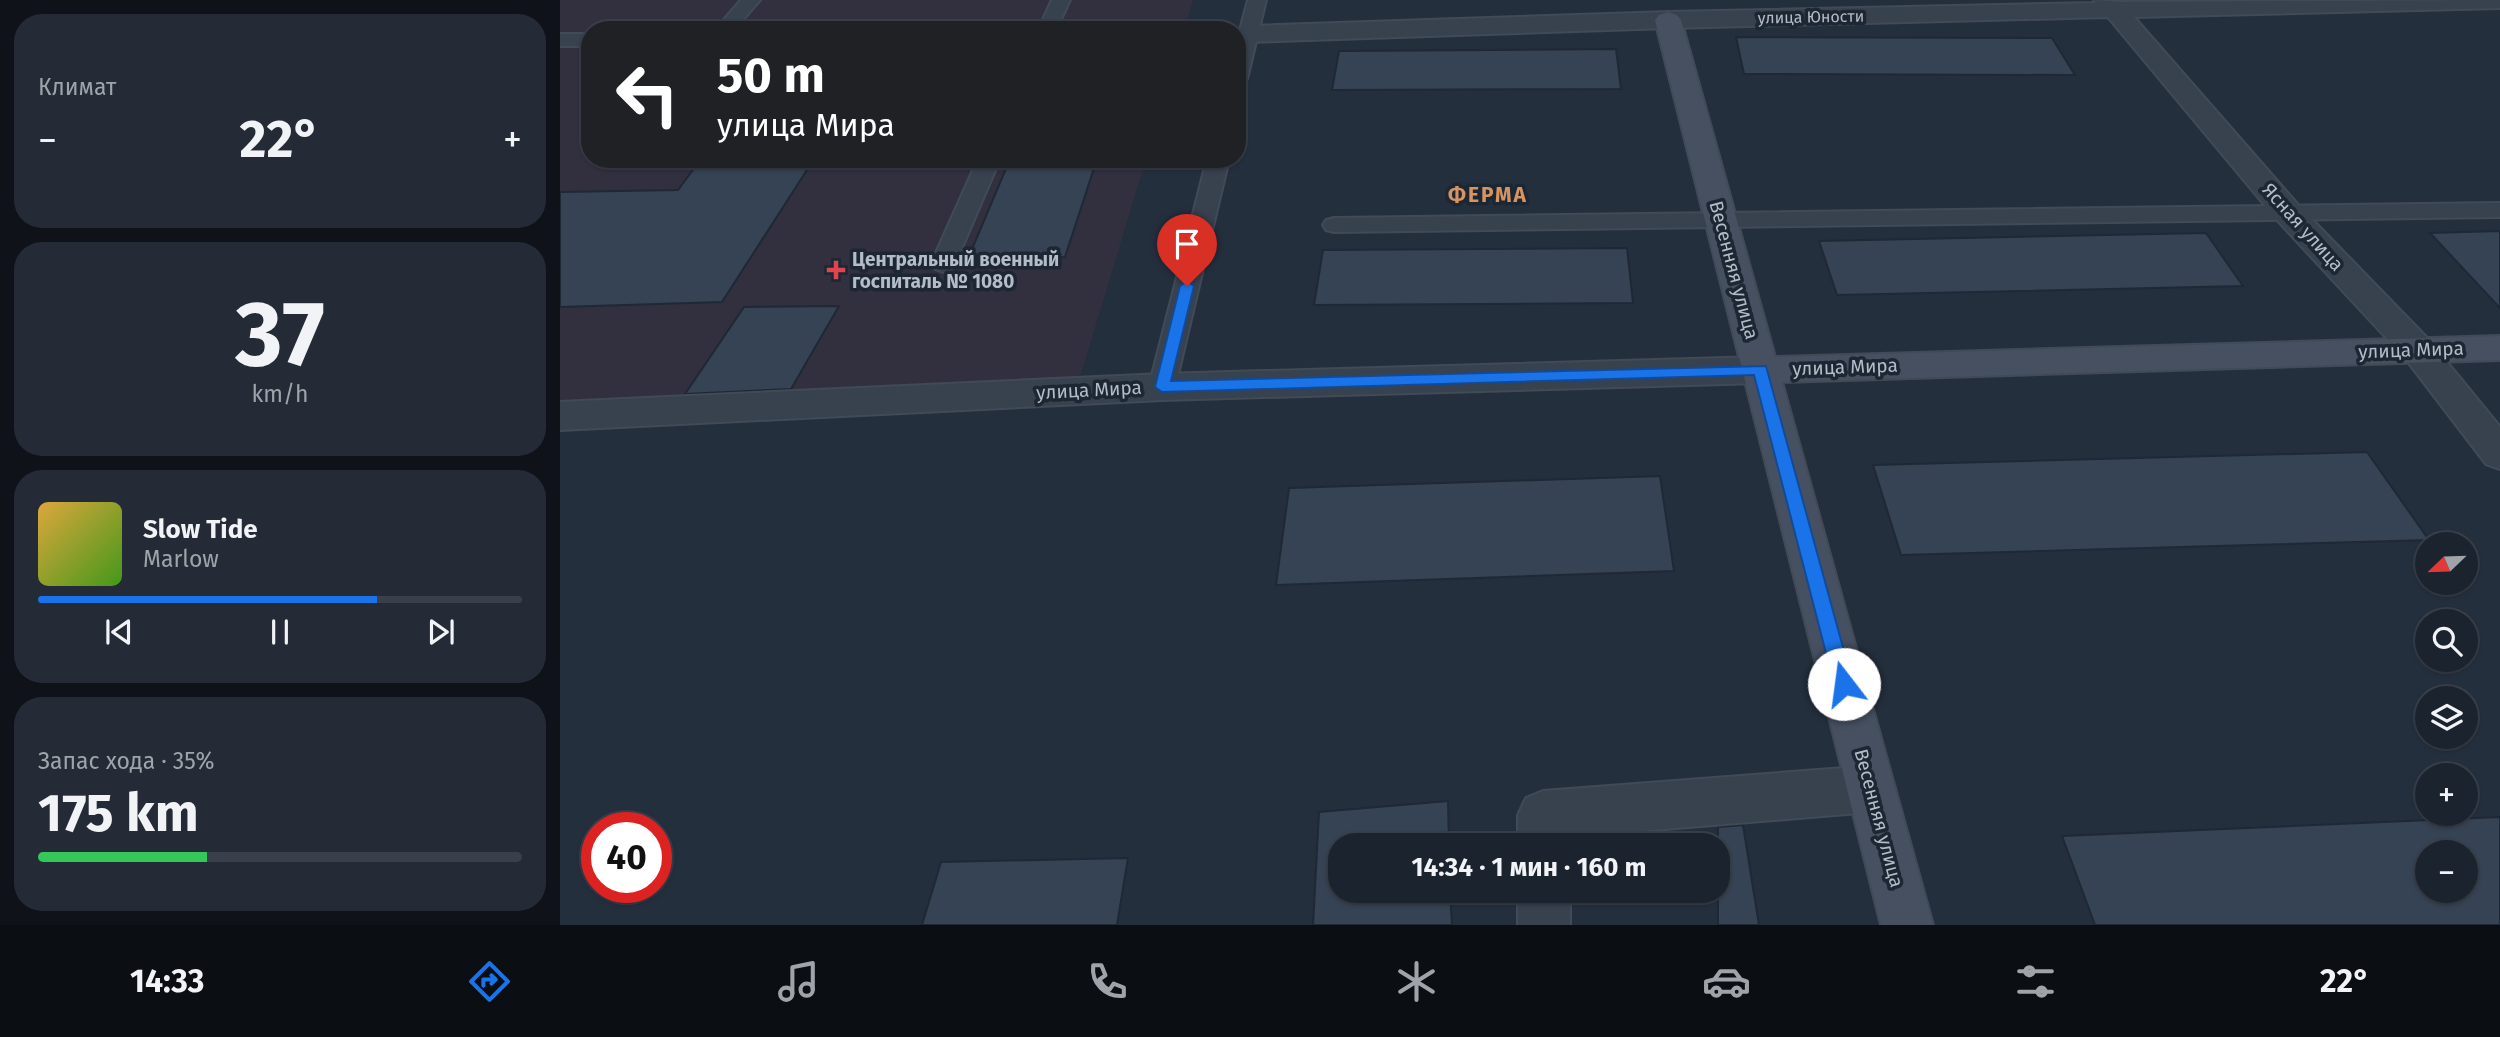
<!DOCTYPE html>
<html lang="ru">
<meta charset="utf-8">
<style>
:root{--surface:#1b232e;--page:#242b36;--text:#f1f3f6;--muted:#a0a4aa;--line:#39404a;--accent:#1a73e8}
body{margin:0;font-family:"Fira Sans",sans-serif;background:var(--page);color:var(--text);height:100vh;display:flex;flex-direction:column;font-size:26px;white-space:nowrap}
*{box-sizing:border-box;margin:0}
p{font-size:23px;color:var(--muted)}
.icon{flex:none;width:38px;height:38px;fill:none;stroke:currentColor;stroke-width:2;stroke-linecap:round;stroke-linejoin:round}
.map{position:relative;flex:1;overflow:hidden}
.sheet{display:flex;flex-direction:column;gap:14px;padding:14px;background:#0f1319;width:560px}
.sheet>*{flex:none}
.top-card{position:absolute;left:21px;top:21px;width:665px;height:147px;border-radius:28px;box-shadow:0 2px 5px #0004,0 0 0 2px var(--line);background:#202124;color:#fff;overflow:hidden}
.needle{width:46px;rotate:247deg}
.fabs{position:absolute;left:1855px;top:532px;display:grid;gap:14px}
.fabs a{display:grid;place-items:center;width:63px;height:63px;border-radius:50%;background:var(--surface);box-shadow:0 2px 5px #0004,0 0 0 2px var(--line);font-size:35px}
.speed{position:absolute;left:21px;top:812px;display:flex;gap:14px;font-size:35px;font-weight:700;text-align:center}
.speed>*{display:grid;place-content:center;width:91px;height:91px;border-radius:50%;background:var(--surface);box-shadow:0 2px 5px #0004,0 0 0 2px var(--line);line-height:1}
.speed .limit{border:10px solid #d22;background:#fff;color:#111}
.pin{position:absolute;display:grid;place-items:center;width:60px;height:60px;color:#fff;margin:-72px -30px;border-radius:50% 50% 50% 0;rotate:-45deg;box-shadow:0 0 7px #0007}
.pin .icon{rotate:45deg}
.me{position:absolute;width:77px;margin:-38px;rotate:345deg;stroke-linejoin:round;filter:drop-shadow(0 0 5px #0008)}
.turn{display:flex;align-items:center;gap:24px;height:147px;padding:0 21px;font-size:32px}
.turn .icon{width:91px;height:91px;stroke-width:2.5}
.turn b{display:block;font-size:49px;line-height:60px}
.big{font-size:52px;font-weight:700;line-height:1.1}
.sheet .tile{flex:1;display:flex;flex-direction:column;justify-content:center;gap:10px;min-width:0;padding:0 24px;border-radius:28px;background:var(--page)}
.sheet .dial{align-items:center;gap:0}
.dial b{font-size:91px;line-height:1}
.song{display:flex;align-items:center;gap:21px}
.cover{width:84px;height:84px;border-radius:10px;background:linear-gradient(135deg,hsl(40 70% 55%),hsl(100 70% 35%))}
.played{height:7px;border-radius:4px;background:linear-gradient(90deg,var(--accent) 70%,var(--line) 70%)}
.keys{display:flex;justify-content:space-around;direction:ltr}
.heat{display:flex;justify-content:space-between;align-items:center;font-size:38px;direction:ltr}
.charge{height:10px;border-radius:5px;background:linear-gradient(90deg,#34c759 35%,var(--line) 0)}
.trip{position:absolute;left:768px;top:833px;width:402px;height:70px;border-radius:28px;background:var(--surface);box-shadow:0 2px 5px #0004,0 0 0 2px var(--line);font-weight:700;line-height:70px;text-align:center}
.menu{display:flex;height:112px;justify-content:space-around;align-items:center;background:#0b0e12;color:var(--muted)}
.menu .icon{width:49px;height:49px}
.menu .selected{color:var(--accent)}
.menu b{font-size:32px;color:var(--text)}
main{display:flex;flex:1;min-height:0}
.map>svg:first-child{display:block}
</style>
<main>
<section class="sheet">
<div class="tile"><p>Климат</p>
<div class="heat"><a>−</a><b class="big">22°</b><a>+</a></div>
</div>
<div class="tile dial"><b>37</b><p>km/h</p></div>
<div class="tile">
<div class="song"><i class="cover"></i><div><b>Slow Tide</b><p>Marlow</p></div></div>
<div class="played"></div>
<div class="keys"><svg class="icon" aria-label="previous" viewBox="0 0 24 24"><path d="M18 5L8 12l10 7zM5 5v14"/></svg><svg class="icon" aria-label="pause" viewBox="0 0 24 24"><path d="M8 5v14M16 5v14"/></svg><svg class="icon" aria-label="next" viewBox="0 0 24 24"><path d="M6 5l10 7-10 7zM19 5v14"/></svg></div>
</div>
<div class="tile"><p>Запас хода · 35%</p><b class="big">175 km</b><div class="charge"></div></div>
</section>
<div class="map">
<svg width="1940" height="925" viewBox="0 0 1940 925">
<rect width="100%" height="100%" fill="#242f3e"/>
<!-- medical -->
<polygon fill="#32303f" points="0,0 633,0 624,30 30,30 30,159 586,159 519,380 0,401"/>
<!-- building -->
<g fill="#364354" stroke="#1f2835" stroke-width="2" fill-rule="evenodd">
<polygon points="1176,37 1492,38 1515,75 1184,74"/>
<polygon points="1056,49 1061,89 772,90 779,51"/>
<polygon points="141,159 254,159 162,302 0,307 0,192 118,190"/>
<polygon points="450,159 537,159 505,257 407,261"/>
<polygon points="1940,231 1940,308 1870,233"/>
<polygon points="1646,233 1683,286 1277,295 1259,241"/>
<polygon points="1067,248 1073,303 754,305 763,250"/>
<polygon points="279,306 231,389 125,394 184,307"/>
<polygon points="1807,452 1869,540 1341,555 1313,465"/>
<polygon points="1100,476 1114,571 716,585 729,488"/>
<polygon points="888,801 889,845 780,845 780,891 890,891 892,925 753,925 759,812"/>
<path d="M1940,817V925H1535L1502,836ZM1867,852H1906V891H1867Z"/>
<polygon points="1183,825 1199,925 1158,925 1158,827"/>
<polygon points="568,858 557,925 362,925 381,862"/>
</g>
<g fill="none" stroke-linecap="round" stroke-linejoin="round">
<defs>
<g id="lane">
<polygon points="181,0 200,0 174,30 155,30"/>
<polygon points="492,0 510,0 496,30 478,30"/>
<polygon points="688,0 706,0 687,79 677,85 677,41"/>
<rect x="0" y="34" width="30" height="12"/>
<polygon points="418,159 440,159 395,264 391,269 383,272 375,269 371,264"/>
<polygon points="647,159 669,159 615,387 611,394 602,397 593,394 589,387"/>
<polygon points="1940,203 1940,217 774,232 766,230 763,225 766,220 774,218"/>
</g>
<g id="street">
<polygon points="1534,0 1561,2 1940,0 1940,8 1574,17 1740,207 1869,340 1940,427 1940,469 1926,464 1845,358 1718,221 1548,17 1108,28 688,42 677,37 679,29 688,26 1108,12 1536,3"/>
<polygon points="1200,357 1213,361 1218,370 1213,379 1200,383 602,400 0,430 0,402 602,374"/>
<polygon points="1311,766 1328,773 1335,789 1328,805 1311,812 1008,837 1008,845 958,845 958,815 966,798 983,791"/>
<rect x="958" y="891" width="52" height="34"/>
</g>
<polygon id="secondary" points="1108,12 1117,15 1121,20 1215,357 1940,336 1940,360 1222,382 1373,925 1321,925 1095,20 1099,15"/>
</defs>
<!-- lane casing -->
<use href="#lane" stroke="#414a57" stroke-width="4"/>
<!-- street casing -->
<use href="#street" stroke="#414a57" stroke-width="4"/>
<!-- secondary casing -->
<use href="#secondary" stroke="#414a57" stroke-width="4"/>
<!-- lane -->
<use href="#lane" fill="#38414e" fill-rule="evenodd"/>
<!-- street -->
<use href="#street" fill="#38414e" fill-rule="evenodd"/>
<!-- secondary -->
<use href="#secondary" fill="#465061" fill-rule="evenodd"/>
</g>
<!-- route -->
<polygon fill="#1a73e8" stroke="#114b97" stroke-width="2" points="627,281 634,286 611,381 1206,366 1293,684 1290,690 1284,692 1277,690 1274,684 1194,375 602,392 595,387 620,286"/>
<!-- markers -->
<path fill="#e0444e" stroke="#1d2633" stroke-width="2.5" d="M272.5 259.5h7v7h7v7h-7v7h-7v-7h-7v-7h7z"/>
<g text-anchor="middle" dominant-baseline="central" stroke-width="7" stroke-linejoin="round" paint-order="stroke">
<!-- far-street labels -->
<g font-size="16" fill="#b4bcc9" stroke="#1d2633">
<text transform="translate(1251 17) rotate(-1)">улица Юности</text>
</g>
<!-- street labels -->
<g font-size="19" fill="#b4bcc9" stroke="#1d2633">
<text transform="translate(1743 227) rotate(48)">Ясная улица</text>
<text transform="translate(1174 270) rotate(75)">Весенняя улица</text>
<text transform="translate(1851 350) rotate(-2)">улица Мира</text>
<text transform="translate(1285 367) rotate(-2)">улица Мира</text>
<text transform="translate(529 390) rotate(-3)">улица Мира</text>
<text transform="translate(1319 818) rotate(75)">Весенняя улица</text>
</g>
<!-- poi labels -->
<g font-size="19" font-weight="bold" fill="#b4bcc9" stroke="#1d2633" text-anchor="start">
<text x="292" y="259">Центральный военный<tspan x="292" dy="22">госпиталь № 1080</tspan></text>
</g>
<!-- far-district labels -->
<g font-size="21" font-weight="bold" letter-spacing="2" fill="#d59563" stroke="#1d2633">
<text x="928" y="195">ФЕРМА</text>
</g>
</g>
</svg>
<div class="fabs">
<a><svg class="needle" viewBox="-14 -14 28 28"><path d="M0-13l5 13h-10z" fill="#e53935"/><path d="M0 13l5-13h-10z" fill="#a0a4aa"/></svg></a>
<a><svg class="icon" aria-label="search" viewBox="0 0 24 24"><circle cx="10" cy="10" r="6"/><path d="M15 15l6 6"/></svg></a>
<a><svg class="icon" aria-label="layers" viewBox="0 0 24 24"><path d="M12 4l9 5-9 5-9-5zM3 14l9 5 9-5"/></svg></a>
<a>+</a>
<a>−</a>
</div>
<div class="speed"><div class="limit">40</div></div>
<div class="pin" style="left:627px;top:286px;background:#d93025"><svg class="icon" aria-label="arrive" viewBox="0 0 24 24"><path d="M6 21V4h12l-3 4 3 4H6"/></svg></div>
<svg class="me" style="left:1284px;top:684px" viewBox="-20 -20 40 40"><circle r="19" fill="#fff"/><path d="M0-13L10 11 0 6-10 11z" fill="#1a73e8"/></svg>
<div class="trip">14:34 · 1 мин · 160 m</div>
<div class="top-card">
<div class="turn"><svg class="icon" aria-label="left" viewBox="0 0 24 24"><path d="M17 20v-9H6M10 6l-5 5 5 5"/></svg><div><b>50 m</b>улица Мира</div></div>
</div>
</div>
</main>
<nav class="menu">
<b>14:33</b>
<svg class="icon selected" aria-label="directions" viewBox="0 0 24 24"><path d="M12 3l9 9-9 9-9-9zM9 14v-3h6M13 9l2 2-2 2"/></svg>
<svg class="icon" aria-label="music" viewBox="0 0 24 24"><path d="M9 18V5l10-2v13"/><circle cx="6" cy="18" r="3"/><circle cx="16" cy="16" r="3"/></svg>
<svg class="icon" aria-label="phone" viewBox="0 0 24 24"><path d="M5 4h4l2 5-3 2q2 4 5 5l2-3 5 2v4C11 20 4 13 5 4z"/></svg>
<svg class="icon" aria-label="climate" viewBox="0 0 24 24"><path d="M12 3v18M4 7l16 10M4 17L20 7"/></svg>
<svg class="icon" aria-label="car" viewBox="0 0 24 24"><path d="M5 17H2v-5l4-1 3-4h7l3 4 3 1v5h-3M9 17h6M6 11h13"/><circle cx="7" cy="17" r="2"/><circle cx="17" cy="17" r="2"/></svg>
<svg class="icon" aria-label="filters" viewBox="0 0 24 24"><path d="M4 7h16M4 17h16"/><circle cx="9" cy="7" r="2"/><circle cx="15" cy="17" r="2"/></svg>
<b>22°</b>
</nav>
